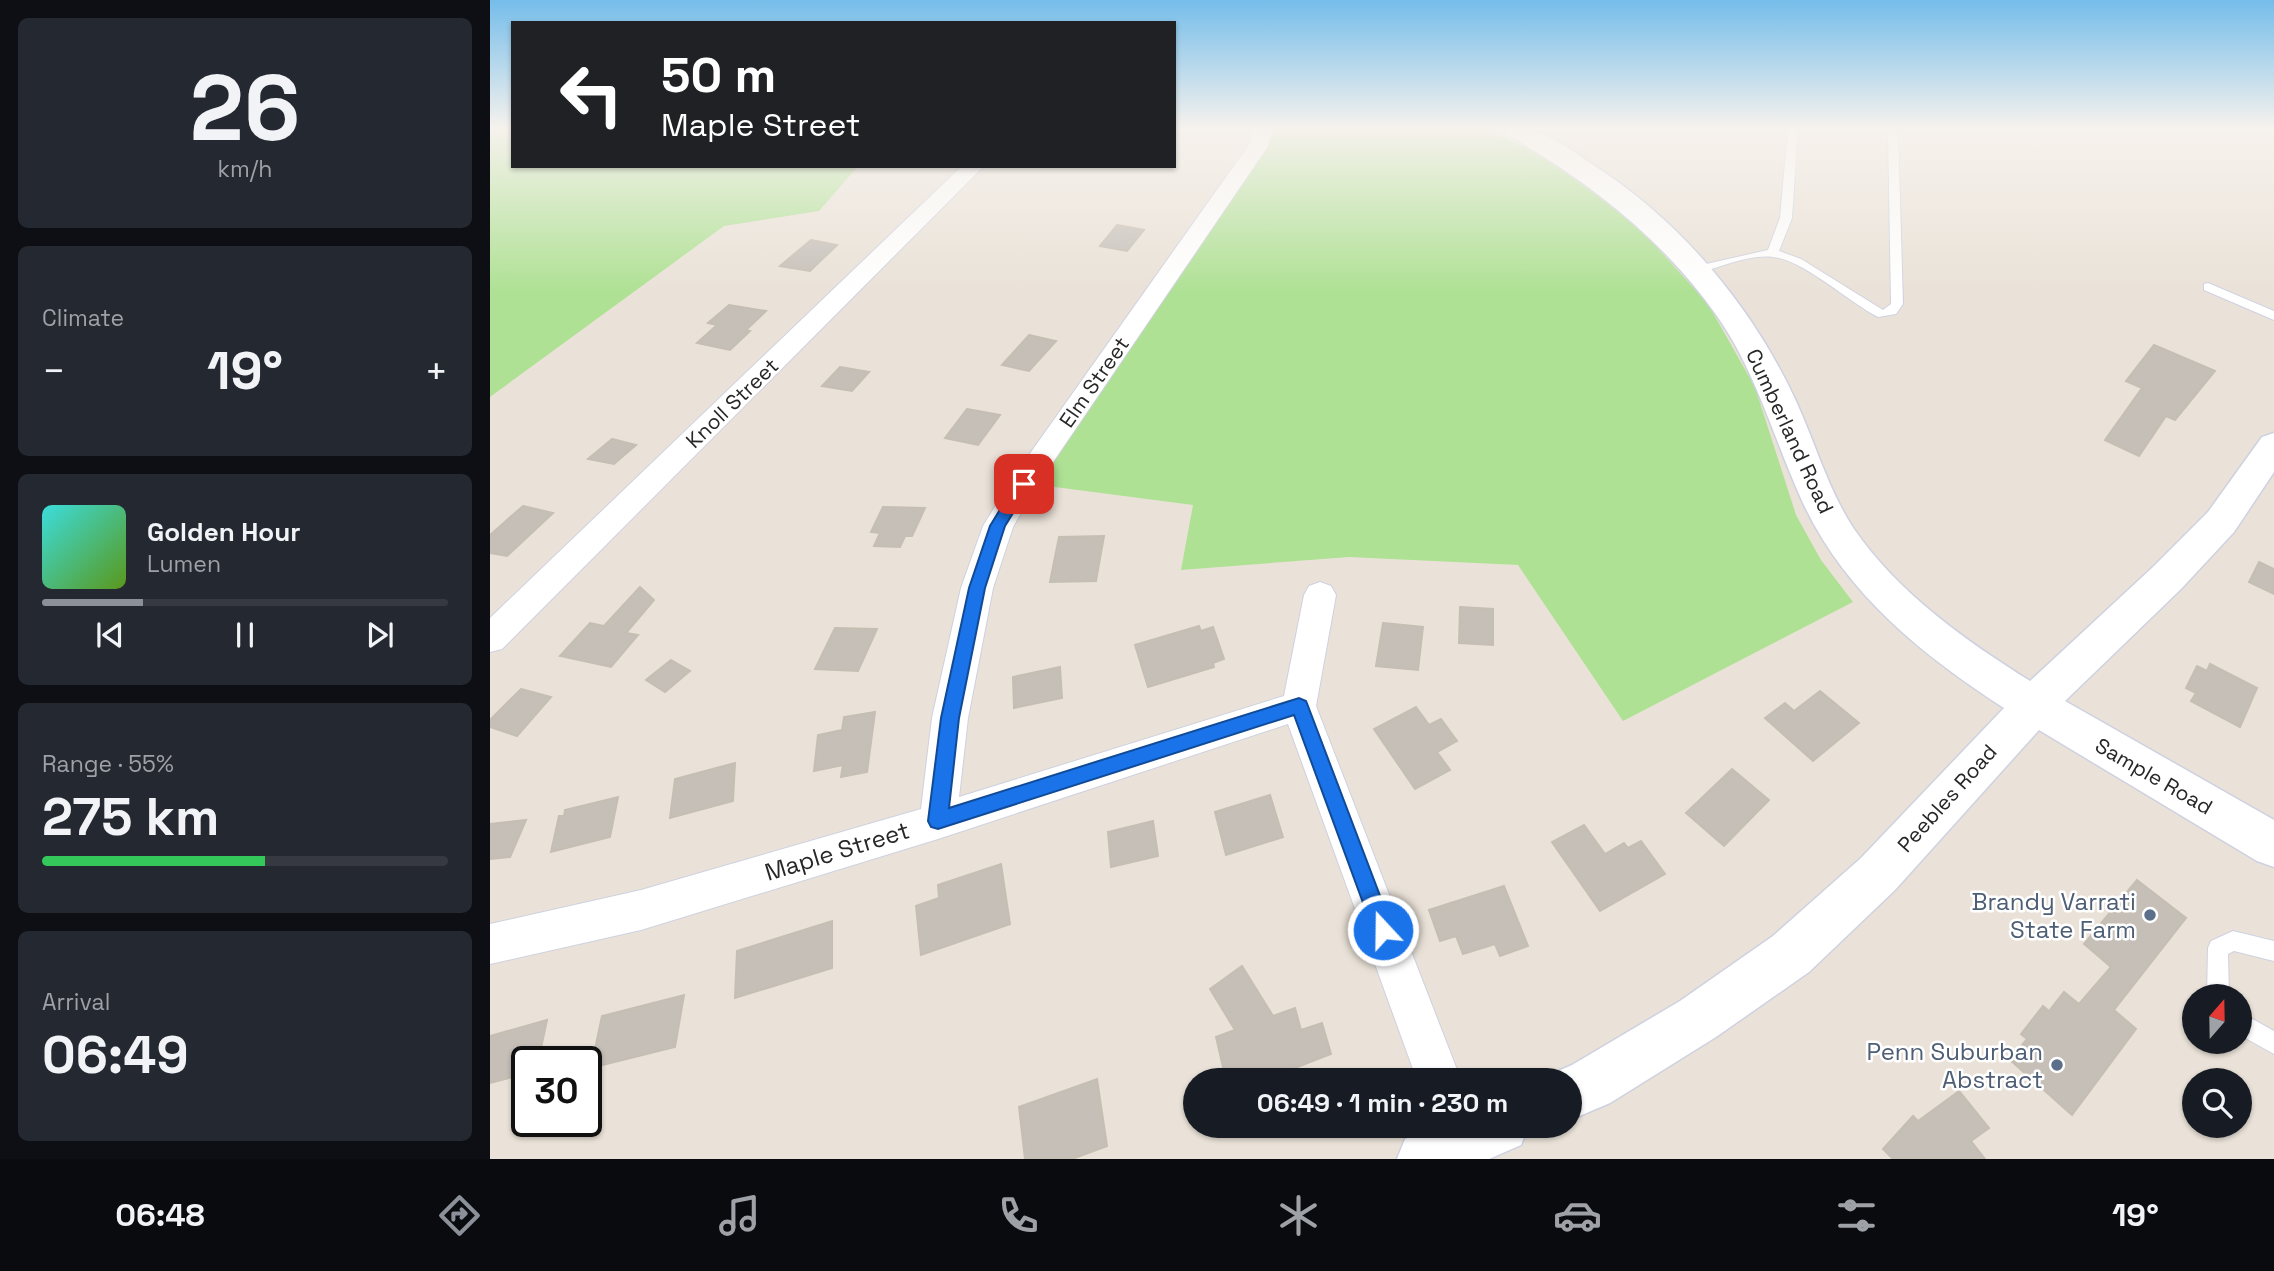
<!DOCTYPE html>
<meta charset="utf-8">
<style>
:root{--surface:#171b24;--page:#242831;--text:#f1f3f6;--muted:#9ea1a6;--line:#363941;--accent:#8c9099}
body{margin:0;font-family:"Space Grotesk",sans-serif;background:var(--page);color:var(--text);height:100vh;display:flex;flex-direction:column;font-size:26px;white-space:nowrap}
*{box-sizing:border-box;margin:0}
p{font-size:23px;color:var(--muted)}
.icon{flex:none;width:38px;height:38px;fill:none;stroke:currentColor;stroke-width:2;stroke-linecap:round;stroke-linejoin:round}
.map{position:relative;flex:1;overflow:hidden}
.panel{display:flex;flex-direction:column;gap:18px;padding:18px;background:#0d0f14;width:490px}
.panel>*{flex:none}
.guide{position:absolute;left:21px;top:21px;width:665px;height:147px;border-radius:0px;box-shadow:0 2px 5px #0004;background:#202124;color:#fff;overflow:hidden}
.needle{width:46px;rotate:20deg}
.buttons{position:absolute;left:1692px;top:984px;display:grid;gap:14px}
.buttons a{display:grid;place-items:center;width:70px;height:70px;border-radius:50%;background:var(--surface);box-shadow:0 2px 5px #0004;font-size:35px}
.speed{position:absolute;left:21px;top:1046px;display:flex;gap:14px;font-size:35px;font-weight:700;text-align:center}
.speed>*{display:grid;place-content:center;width:91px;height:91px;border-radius:50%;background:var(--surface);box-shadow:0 2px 5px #0004;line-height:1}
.speed .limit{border:4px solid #111;border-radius:10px;background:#fff;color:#111}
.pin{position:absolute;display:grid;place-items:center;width:60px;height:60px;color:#fff;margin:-30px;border-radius:14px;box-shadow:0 4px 10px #0006}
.me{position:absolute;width:77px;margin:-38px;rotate:339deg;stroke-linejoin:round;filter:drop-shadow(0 0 5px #0008)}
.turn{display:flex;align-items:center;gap:24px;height:147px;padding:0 35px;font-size:32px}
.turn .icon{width:91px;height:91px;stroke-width:2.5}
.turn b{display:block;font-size:49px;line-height:60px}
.big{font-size:52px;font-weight:700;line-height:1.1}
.panel .card{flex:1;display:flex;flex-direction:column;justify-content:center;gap:10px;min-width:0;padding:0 24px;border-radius:10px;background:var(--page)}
.panel .dial{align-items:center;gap:0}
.dial b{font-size:91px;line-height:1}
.song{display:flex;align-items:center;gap:21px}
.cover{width:84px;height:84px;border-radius:10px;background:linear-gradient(135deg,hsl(180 70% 55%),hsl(90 70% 35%))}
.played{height:7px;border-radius:4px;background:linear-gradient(90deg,var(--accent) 25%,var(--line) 25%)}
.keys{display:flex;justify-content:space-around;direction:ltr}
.heat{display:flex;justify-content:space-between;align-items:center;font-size:38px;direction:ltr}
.charge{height:10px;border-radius:5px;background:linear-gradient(90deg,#34c759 55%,var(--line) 0)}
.trip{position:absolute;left:693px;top:1068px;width:399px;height:70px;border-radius:35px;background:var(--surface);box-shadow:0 2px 5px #0004;font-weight:700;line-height:70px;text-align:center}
.dock{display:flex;height:112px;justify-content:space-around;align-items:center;background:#090b0e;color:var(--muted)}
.dock .icon{width:49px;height:49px}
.dock .current{color:var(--accent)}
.dock b{font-size:32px;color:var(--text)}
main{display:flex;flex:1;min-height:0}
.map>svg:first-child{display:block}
</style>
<main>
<section class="panel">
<div class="card dial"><b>26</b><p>km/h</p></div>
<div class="card"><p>Climate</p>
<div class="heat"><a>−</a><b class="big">19°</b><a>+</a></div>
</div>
<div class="card">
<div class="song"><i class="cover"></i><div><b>Golden Hour</b><p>Lumen</p></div></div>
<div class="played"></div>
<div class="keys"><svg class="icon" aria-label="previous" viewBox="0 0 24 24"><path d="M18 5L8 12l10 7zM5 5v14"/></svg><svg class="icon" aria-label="pause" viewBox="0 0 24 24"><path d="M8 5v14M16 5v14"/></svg><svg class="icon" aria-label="next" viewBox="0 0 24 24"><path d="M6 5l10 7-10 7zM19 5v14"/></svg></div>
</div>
<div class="card"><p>Range · 55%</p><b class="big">275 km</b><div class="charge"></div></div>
<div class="card"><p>Arrival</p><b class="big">06:49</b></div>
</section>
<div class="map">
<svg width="1784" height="1159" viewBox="0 0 1784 1159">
<rect width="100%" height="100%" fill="#eae2d8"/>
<!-- green -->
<g fill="#afe194">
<polygon points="0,129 23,129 23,166 368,166 329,211 234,226 0,397"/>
<polygon points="773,129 998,129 1057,159 1147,225 1218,304 1265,387 1306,515 1331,560 1363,602 1133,721 1028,565 859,557 691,570 703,505 534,483 772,139"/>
</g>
<!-- building -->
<g fill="#c5bfb8" stroke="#c5beb2" stroke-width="2">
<polygon points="627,225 654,230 637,251 610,246"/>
<polygon points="321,240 347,245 320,271 290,266"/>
<polygon points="239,305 276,311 256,330 260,331 240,350 207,343 227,325 218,323"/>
<polygon points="539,335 566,341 539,371 512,365"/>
<polygon points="1664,345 1725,371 1685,420 1676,416 1649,456 1615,440 1652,388 1636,381"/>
<polygon points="350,367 379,372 362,391 332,386"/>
<polygon points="477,409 510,415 488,445 455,438"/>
<polygon points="122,439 146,445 124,464 98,459"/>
<polygon points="33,506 63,513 17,556 0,553 0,535"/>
<polygon points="393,507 435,508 422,536 415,536 410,547 384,546 390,533 381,532"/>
<polygon points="614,536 606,581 560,582 569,537"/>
<polygon points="1769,562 1784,569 1784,594 1759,582"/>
<polygon points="150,587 164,600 136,633 148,635 121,667 70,656 100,623 114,626"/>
<polygon points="970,607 1003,609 1003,645 969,643"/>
<polygon points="893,623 933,627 928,670 886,666"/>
<polygon points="709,626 711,631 723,627 734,659 723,663 724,667 658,687 645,645"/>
<polygon points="345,628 387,629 368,671 325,669"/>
<polygon points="181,660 200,671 175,692 156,680"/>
<polygon points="1720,664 1767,688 1750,727 1701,701 1706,693 1696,688 1707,666 1717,671"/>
<polygon points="570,667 572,698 524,708 523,677"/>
<polygon points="31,689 61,697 27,736 0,727 0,720"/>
<polygon points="1330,691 1369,723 1323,761 1275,718 1295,703 1304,711"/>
<polygon points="926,707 939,725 951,719 967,741 947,752 960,770 925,789 884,729"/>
<polygon points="385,712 377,772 351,777 353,765 324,771 328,735 352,730 354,717"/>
<polygon points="245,763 243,801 180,818 185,779"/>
<polygon points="1242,769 1279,800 1234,846 1196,813"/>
<polygon points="780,795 793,837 736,855 725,812"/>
<polygon points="128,797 120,837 61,852 69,816 74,816 75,810"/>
<polygon points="36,820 20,857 0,859 0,824"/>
<polygon points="663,821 668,856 621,867 618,832"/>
<polygon points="1094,825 1115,854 1134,843 1138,848 1151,841 1175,874 1110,911 1062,842"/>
<polygon points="511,864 520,924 431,955 426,906 449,898 448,885"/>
<polygon points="1647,880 1696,918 1624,1010 1646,1029 1582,1115 1520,1060 1537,1039 1531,1034 1553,1006 1559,1011 1574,992 1589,1004 1621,967 1594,944"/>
<polygon points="1014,886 1038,946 1010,956 1005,944 973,954 966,936 950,941 939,910"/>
<polygon points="342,921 342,968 245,998 247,951"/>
<polygon points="752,966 783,1016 805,1008 811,1030 832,1023 841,1054 774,1080 736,1080 726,1037 745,1030 720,989"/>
<polygon points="194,995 185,1047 101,1068 112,1016"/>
<polygon points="57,1020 48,1062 37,1062 37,1073 0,1083 0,1036"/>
<polygon points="607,1079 617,1146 582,1159 535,1159 529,1107"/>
<polygon points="1469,1091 1499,1128 1481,1141 1495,1159 1403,1159 1393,1149 1423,1116 1428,1121"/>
</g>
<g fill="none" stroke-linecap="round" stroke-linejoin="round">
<defs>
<g id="lane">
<path d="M1298,129H1308L1302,218L1289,251L1311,259L1393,310L1401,304L1398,129H1408L1413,304L1406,314L1388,317C1359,302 1312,259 1283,257C1258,254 1230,268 1207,273L1201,269L1203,267L1278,250L1290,218Z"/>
<polygon points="1718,283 1784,311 1784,320 1714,290 1714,284"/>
<polygon points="1743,931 1784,941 1784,961 1744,951 1738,954 1739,996 1717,996 1718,948 1721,941"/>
<polygon points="1750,1012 1784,1031 1784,1054 1750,1035"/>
</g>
<g id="street">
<polygon points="763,129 783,129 778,146 544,490 523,527 503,588 478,718 469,797 794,696 814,595 819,586 830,582 841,586 846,595 826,706 971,1080 927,1080 798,724 448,839 151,930 0,964 0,924 151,890 431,809 442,718 471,588 493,526 524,476 758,146"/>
<polygon points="472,166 494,166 12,649 0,652 0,618"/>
</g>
<g id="secondary">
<path d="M1013,129C1022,128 1036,126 1044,130C1067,138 1088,155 1108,168C1193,224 1262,307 1305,399C1325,442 1338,490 1364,529C1408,593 1476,641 1540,681L1663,567L1718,512L1772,437L1784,433V472L1744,532L1691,589L1575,701L1784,820V867L1767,861L1549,730L1405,890L1319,972L1226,1037L1120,1103L1080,1120V1080H1058L1061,1074L1082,1065L1190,1001L1283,936L1371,858L1514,708C1432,655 1355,593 1313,503C1284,440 1267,373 1227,316C1172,238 1098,181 1016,134Z"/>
<polygon points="946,1125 1039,1125 1031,1145 999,1159 907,1159 915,1139"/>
</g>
</defs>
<!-- lane casing -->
<use href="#lane" stroke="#ced1e0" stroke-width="2"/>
<!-- street casing -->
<use href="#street" stroke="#ced1e0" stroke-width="2"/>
<!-- secondary casing -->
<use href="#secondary" stroke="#ced1e0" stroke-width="3"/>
<!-- lane -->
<use href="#lane" fill="#fff" fill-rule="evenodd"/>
<!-- street -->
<use href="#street" fill="#fff" fill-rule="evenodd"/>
<!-- secondary -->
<use href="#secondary" fill="#fff" fill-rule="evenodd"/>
</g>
<!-- sky -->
<linearGradient id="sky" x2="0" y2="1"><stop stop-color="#75bdea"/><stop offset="0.44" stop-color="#f6f2ed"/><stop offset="1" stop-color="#f6f2ed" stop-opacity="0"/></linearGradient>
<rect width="1784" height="291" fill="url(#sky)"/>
<!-- route -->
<polygon fill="#1a73e8" stroke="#114b97" stroke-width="2" points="534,478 541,484 515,526 495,588 469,718 459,808 809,698 816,701 818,706 903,930 900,938 893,941 886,938 804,715 448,829 441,827 438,821 451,718 479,588 500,526 528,480"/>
<!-- markers -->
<g fill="#5c6f8a" stroke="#fff" stroke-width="2.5">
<circle cx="1660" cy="915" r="7"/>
<circle cx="1567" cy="1065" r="7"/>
</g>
<g text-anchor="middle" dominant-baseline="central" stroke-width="5" stroke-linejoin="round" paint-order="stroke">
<!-- street labels -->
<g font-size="21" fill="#272727" stroke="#fff">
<text transform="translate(604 382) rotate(-55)">Elm Street</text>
<text transform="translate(242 403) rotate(-44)">Knoll Street</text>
<text transform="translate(1300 431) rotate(65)">Cumberland Road</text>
<text transform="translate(1664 776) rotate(30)">Sample Road</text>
<text transform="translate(1457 798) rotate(-48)">Peebles Road</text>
</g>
<!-- near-street labels -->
<g font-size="24" fill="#272727" stroke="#fff">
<text transform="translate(347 851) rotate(-17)">Maple Street</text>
</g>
<!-- near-service labels -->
<g font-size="24" fill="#4e5e75" stroke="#fff" text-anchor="end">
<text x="1646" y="901">Brandy Varrati<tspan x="1646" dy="28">State Farm</tspan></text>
<text x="1553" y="1051">Penn Suburban<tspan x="1553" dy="28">Abstract</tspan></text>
</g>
</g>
</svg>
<div class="buttons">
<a><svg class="needle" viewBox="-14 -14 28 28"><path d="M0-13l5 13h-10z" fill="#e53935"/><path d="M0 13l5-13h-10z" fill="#9ea1a6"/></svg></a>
<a><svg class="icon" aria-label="search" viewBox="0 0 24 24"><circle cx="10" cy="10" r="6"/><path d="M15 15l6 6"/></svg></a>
</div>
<div class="speed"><div class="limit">30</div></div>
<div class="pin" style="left:534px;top:484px;background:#d93025"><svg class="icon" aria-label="arrive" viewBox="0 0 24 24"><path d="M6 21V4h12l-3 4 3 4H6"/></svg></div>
<svg class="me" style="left:893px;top:930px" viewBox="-20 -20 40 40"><circle r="17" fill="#1a73e8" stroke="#fff" stroke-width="3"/><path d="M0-11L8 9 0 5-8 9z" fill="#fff"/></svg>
<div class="trip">06:49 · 1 min · 230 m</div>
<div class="guide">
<div class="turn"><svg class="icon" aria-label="left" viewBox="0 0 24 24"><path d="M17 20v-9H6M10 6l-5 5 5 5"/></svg><div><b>50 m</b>Maple Street</div></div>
</div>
</div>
</main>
<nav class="dock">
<b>06:48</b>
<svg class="icon current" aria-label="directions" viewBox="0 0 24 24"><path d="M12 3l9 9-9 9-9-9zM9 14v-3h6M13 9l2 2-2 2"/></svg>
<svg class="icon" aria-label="music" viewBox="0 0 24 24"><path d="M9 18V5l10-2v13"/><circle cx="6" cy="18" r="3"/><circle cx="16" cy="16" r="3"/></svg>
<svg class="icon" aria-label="phone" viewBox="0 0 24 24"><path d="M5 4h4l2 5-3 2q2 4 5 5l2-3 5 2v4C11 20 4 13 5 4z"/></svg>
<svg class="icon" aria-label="climate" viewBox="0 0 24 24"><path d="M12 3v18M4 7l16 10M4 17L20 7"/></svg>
<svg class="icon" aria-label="car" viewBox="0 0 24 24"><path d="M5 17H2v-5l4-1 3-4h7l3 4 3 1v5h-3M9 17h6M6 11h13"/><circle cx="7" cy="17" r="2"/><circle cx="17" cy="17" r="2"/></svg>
<svg class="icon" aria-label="filters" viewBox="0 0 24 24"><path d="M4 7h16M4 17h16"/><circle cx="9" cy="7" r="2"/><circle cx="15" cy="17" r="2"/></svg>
<b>19°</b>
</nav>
